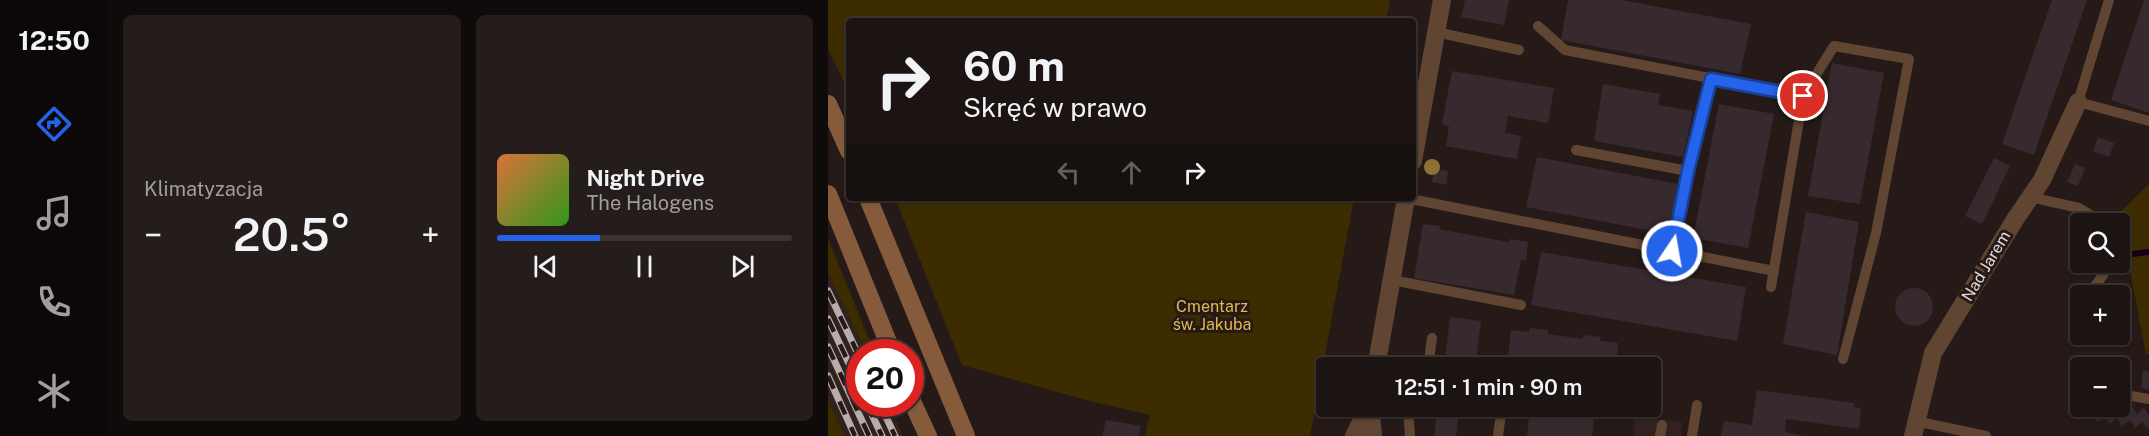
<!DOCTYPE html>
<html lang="pl">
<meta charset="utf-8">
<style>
:root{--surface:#1c1412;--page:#251d1b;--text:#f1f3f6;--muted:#a09e9f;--line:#3a3332;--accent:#2563eb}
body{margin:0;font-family:"Public Sans",sans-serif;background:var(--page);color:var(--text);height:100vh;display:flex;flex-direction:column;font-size:22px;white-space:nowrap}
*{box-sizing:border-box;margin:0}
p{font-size:20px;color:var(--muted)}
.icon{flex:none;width:33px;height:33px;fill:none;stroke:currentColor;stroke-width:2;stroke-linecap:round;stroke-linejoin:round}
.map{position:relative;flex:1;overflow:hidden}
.details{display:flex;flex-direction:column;gap:15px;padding:15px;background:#0f0b0a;width:720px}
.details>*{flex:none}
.top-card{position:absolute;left:18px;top:18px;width:570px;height:183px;border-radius:6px;box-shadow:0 2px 4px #0004,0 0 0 2px var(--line);background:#1c1412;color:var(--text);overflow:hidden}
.buttons{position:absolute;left:1242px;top:213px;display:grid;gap:12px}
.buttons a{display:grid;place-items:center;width:60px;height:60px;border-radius:6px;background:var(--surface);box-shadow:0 2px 4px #0004,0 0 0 2px var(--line);font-size:30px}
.speed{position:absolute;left:18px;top:339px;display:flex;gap:12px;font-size:30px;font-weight:700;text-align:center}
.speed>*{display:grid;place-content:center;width:78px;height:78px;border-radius:50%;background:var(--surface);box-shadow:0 2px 4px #0004,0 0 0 2px var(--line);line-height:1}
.speed .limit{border:9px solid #d22;background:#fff;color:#111}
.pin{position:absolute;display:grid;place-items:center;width:51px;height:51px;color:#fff;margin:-26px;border:3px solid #fff;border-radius:50%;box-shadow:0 2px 6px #0007}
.me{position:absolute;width:66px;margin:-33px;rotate:12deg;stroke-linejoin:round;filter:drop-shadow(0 0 4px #0008)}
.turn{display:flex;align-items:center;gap:21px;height:126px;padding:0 18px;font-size:27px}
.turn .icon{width:78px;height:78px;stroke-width:2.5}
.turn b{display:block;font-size:42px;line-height:51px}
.lanes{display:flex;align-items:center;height:57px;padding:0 18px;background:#0003;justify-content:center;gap:30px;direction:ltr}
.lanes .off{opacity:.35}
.big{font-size:45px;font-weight:600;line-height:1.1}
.details .tile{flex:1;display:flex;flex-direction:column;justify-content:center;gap:9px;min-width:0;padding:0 21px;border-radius:9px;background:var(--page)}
.song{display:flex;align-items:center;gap:18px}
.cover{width:72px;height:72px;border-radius:9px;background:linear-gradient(135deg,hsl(20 70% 55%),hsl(110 70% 35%))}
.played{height:6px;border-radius:3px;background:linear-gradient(90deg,var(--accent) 35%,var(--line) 35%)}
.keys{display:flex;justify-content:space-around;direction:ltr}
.heat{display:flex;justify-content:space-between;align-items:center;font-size:33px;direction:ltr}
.details .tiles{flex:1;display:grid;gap:15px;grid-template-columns:repeat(2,1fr)}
.trip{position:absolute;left:488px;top:357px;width:345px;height:60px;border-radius:6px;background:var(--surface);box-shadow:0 2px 4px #0004,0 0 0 2px var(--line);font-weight:600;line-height:60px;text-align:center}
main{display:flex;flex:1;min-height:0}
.tabs{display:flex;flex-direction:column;width:108px;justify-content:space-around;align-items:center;background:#0b0807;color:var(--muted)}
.tabs .icon{width:42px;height:42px}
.tabs .selected{color:var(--accent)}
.tabs b{font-size:27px;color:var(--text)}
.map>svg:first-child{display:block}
</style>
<main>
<nav class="tabs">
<b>12:50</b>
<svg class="icon selected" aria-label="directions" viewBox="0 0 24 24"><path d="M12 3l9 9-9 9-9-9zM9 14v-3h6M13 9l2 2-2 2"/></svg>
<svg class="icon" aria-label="music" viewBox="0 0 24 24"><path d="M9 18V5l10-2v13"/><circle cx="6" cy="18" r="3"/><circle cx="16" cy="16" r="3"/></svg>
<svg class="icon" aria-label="phone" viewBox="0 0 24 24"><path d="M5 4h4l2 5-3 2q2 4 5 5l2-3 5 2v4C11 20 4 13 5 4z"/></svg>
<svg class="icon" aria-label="climate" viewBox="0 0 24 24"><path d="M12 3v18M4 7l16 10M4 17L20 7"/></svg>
</nav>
<section class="details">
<div class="tiles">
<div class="tile"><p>Klimatyzacja</p>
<div class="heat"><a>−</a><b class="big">20.5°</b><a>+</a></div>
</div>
<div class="tile">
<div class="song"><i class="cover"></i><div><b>Night Drive</b><p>The Halogens</p></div></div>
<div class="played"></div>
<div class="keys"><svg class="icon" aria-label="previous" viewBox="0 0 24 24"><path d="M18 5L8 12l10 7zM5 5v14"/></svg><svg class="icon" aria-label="pause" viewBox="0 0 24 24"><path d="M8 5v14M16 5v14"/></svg><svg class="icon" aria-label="next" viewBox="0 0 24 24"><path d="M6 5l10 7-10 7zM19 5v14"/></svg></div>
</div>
</div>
</section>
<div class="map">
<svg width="1321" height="436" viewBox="0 0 1321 436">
<rect width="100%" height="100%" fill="#251a18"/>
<!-- built -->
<g fill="#33211f">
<polygon points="0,272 38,352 32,352 32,404 61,404 75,436 16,436 0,399"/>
<polygon points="807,416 854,422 853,436 805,436"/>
</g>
<!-- green -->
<g fill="#3c2c00">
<polygon points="0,0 562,0 558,21 21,21 21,92 0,49"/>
<polygon points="1321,184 1321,354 1318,355 1291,213"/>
<polygon points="67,198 526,198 482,436 317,436 322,415 254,399 134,365"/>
<polygon points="0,238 46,352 38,352 0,272"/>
<polygon points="0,399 16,436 0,436"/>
</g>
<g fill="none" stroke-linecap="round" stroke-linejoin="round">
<!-- stream -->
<polyline stroke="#140015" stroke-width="6" points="1304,254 1321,252"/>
</g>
<!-- building -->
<g fill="#372a2e">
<polygon points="637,0 681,0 676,25 633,17"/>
<polygon points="740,0 793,0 923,24 912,74 733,40"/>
<polygon points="1224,0 1259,0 1206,155 1174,144"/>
<polygon points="1316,0 1321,0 1321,113 1283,100"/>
<polygon points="1004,63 1056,73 1032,204 980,196"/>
<polygon points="624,71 726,88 720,123 680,116 677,133 693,136 689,159 618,146 621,126 614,124"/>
<polygon points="775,84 832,94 830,105 865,111 855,157 766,141"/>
<polygon points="891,104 946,114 920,248 865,238"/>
<polygon points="1270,137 1286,143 1281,157 1265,151"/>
<polygon points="709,157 850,184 841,234 698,207"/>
<polygon points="1166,158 1182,166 1154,224 1137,216"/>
<polygon points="1247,164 1257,168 1250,186 1239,182"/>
<polygon points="606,169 620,171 618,185 604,182"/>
<polygon points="978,212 1031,222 1009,355 955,344"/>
<polygon points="595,224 612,226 611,229 680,242 682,239 700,242 698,260 693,260 686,295 586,278"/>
<polygon points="713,252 918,287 909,341 703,305"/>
<circle cx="1086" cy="307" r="19"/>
<polygon points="622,317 653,321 647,368 616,368"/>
<polygon points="702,328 720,330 720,334 755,339 755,335 773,337 772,341 790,343 788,368 679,368 683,330 701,332"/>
<polygon points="1315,370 1321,371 1321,390 1313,388"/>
<polygon points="929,390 1026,403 1026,407 1033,408 1031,429 958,419 957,432 977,436 893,436 896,421 924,425"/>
<polygon points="822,399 829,400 827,417 810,415 811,406 822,406"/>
<polygon points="1292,404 1297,412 1304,407 1309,414 1316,408 1321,415 1321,428 1320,429 1314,422 1307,428 1302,420 1294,426 1289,418 1282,424 1277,416 1270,422 1264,413 1274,406 1283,406 1285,409 1292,406"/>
<polygon points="610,406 628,406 628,409 631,410 628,436 606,436"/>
<polygon points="702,406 739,409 740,406 767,406 764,436 699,436"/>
<polygon points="278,420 313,426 311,436 274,436"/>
</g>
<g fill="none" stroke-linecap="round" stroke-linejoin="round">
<!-- service -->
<g stroke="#604532" stroke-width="10">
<polyline points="1281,0 1250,102 1321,121"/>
<polyline points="710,26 737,50 975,96"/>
<polyline points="608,32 691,50"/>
<polyline points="748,150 860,171"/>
<polyline points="1202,197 1251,208 1278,224"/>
<polyline points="578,198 946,271"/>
<polyline points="844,251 860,171 883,79"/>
<polyline points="564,280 693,305"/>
<polyline points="943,287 975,96 1006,46 1081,59 1048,233 1015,359"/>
<polyline points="1260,296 1280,268 1281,262"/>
<polyline points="600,368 604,338"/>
<polyline points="1292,394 1321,399"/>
<polyline points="562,406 580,410 582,436"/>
<polyline points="1087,421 1158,436"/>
<polyline points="670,436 674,406"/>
<polyline points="832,436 834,425"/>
<polyline points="864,436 869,405"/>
</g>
<!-- minor -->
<g stroke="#604532" stroke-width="18">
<polyline points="585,161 614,0"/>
<polyline points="548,368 578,198"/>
<polyline points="542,406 545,436"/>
<polyline points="526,436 541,406"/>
<polyline points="1085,436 1105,353 1188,218 1214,180 1250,102"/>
</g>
<!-- secondary -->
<g stroke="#855b3b" stroke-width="18">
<polyline points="0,104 21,151"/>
<polyline points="0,194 64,352"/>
<polyline points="40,198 138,436"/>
<polyline points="82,397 100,436"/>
</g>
<defs>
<g id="rail">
<polyline points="0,291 32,358"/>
<polyline points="0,319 32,387"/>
<polyline points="0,347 41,436"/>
<polyline points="0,376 27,436"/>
<polyline points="39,404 54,436"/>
<polyline points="52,404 67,436"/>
</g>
</defs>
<!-- rail casing -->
<use href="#rail" stroke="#b6adac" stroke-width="7"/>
<!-- rail -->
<use href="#rail" stroke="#251a18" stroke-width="4.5" stroke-dasharray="14" stroke-linecap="butt"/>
</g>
<!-- trees -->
<circle fill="#8e7133" cx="604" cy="167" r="8"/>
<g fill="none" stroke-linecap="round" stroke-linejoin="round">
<defs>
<polyline id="route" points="844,251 860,171 883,79 975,96"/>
</defs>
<!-- route casing -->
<use href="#route" stroke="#184099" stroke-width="15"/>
<!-- route -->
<use href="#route" stroke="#2563eb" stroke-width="10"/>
</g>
<g text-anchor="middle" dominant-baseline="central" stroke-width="6" stroke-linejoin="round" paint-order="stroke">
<!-- street labels -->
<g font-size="16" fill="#e1d8d7" stroke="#251a18">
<text transform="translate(1158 266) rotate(-59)">Nad Jarem</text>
</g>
<!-- park labels -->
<g font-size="16" fill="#e4b849" stroke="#251a18">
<text x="384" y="306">Cmentarz<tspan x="384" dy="18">św. Jakuba</tspan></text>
</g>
</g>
</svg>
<div class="buttons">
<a><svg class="icon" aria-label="search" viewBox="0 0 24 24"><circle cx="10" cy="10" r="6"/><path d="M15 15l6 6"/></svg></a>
<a>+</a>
<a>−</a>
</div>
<div class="speed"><div class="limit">20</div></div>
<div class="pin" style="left:975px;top:96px;background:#d93025"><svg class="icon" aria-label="arrive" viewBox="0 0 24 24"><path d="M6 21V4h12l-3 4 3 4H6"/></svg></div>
<svg class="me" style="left:844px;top:251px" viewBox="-20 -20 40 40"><circle r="17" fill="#2563eb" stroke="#fff" stroke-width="3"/><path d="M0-11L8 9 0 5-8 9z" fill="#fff"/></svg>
<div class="trip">12:51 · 1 min · 90 m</div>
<div class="top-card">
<div class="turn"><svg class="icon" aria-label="right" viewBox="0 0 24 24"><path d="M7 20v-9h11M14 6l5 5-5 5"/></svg><div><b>60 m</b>Skręć w prawo</div></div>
<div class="lanes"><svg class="icon off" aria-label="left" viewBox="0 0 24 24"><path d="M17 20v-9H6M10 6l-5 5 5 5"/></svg><svg class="icon off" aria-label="ahead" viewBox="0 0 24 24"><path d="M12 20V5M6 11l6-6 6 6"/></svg><svg class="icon" aria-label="right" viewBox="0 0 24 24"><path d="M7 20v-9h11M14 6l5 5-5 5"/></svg></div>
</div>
</div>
</main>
